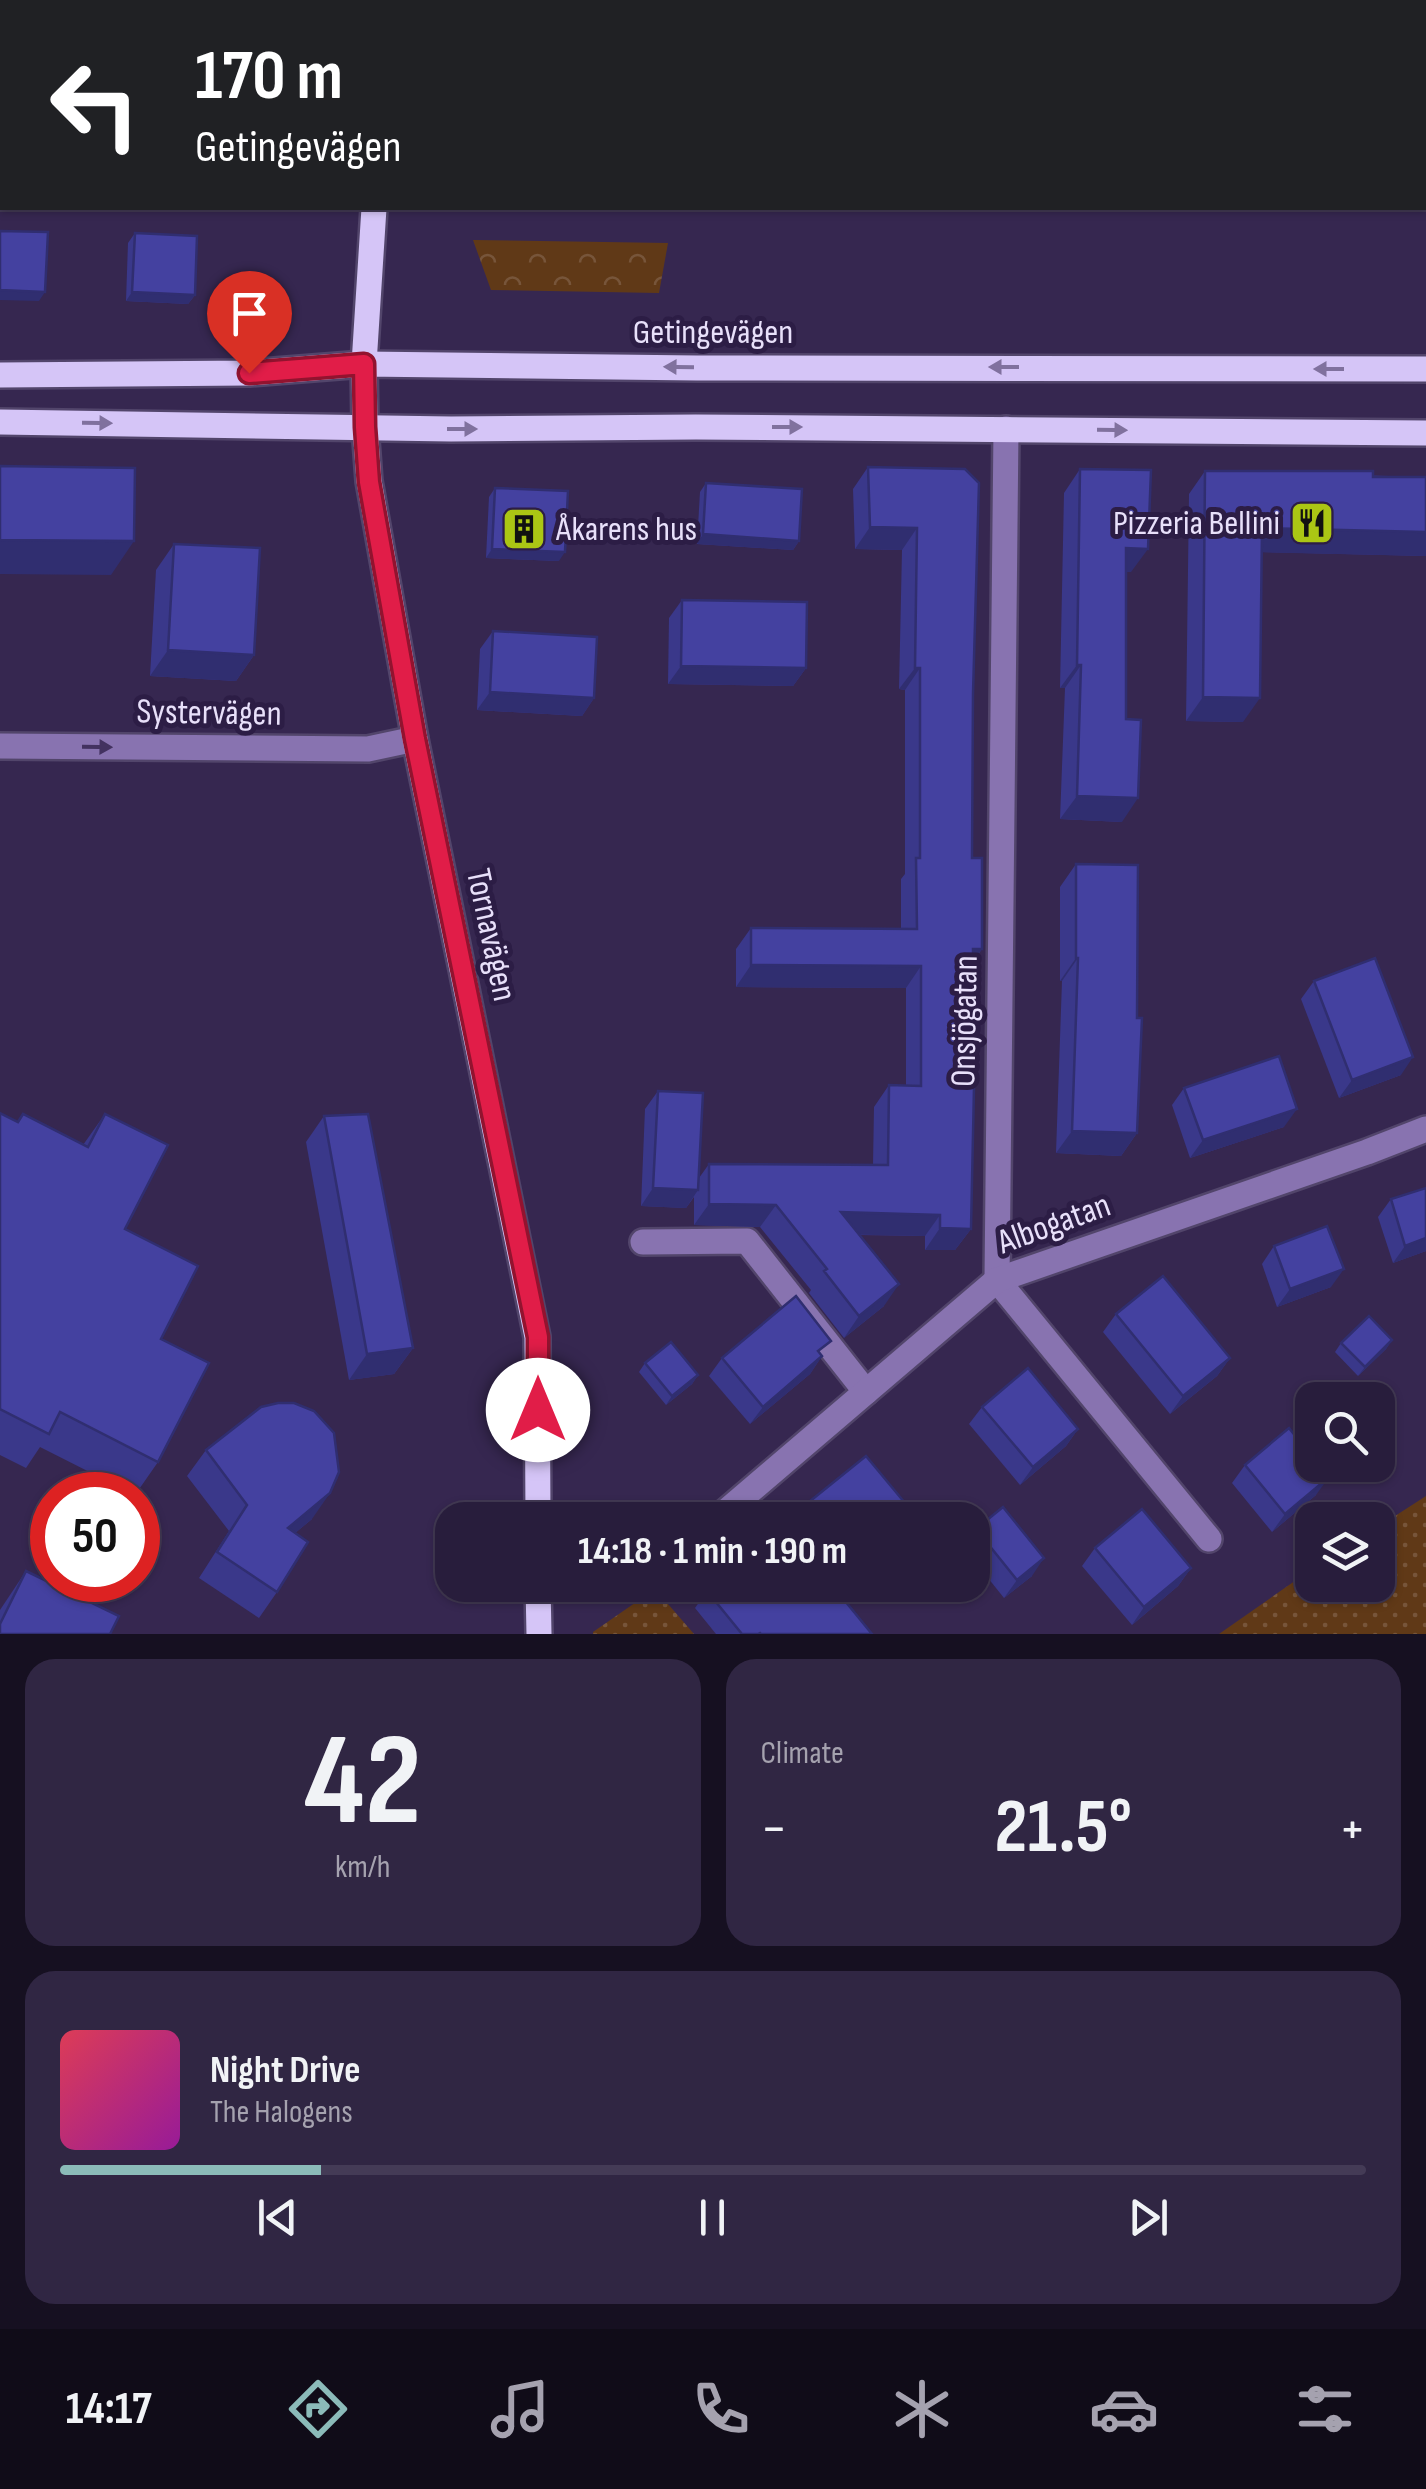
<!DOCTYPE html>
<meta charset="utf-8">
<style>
:root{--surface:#281d3c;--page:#302643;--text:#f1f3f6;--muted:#a5a2af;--line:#443b56;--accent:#8bbbb9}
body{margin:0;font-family:"Sofia Sans Condensed",sans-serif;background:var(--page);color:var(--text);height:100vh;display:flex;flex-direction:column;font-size:38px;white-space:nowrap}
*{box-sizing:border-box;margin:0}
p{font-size:32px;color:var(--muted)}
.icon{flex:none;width:55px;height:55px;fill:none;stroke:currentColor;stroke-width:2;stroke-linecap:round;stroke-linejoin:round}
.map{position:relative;height:1634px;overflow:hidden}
.sheet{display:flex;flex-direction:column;gap:25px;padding:25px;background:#161021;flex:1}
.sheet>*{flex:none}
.banner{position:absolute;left:0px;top:0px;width:1428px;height:210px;box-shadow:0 2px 8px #0004,0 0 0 2px var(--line);background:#202124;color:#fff;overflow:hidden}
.buttons{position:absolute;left:1295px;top:1382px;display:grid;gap:20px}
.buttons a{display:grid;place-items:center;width:100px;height:100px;border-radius:20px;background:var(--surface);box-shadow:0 2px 8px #0004,0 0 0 2px var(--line);font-size:50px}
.speed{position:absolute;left:30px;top:1472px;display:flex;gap:20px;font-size:50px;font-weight:700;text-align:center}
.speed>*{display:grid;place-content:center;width:130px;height:130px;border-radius:50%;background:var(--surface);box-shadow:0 2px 8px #0004,0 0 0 2px var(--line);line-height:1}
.speed .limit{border:15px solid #d22;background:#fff;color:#111}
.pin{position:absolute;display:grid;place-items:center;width:85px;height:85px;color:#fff;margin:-102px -42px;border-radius:50% 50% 50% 0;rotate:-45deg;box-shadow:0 0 10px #0007}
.pin .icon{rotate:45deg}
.me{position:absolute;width:110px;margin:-55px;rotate:0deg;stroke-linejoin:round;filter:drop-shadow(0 0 8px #0008)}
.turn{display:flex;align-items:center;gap:35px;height:210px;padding:0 30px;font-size:45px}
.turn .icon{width:130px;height:130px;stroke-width:2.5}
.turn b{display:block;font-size:70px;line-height:85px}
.big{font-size:75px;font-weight:700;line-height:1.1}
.sheet .tile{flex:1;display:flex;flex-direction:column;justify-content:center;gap:15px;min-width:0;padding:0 35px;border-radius:30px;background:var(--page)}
.sheet .dial{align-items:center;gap:0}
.dial b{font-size:130px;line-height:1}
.song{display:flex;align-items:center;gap:30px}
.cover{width:120px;height:120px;border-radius:15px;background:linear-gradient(135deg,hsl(350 70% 55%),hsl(300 70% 35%))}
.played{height:10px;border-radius:5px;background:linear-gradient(90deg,var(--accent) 20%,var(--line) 20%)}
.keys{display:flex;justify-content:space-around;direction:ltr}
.heat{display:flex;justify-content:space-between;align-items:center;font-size:55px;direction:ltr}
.sheet .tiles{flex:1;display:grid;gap:25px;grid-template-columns:1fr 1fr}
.tile:last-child{grid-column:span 2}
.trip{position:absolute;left:435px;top:1502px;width:555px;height:100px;border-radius:30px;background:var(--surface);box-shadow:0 2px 8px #0004,0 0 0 2px var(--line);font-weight:700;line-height:100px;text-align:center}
.dock{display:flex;height:160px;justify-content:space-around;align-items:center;background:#100c18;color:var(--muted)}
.dock .icon{width:70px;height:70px}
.dock .selected{color:var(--accent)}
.dock b{font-size:45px;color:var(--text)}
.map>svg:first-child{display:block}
</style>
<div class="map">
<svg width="1426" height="1634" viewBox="0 0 1426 1634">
<defs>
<pattern id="grass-dots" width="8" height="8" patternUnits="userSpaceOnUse" patternTransform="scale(2.5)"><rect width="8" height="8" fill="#603917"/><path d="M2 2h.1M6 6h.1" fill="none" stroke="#77553a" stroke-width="1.8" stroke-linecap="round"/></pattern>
<pattern id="forest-crowns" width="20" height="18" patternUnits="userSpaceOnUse" patternTransform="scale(2.5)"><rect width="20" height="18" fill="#603917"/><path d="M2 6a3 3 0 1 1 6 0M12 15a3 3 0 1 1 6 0" fill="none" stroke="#77553a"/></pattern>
</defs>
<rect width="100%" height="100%" fill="#362750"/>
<!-- grass -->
<g fill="url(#grass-dots)">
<polygon points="1426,1496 1426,1634 1219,1634 1312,1569 1312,1585 1378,1585 1378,1527"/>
<polygon points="655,1589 694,1634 593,1634 593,1632"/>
</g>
<!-- forest -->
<g fill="url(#forest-crowns)">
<polygon points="470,0 1066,0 1071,2 469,2"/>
<polygon points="473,240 668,243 659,293 491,290"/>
</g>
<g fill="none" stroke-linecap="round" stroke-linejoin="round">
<defs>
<g id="minor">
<polyline points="1006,429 997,1280 1209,1539"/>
<polyline points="0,746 368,749 415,739"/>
<polyline points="643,1242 747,1241 866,1392"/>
<polyline points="716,1520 997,1280 1367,1152 1426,1129"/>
</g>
<g id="major">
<polyline points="413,2 414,0"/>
<polyline points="374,208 364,364 365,427 369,481 415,739 537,1337 538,1520"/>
<polyline points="0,375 249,373 364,364 697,368 1426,369"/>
<polyline points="0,422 451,429 696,427 1426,433"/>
<polyline points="538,1585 539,1634"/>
</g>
</defs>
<!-- minor casing -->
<use href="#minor" stroke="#52456b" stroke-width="30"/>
<!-- major casing -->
<use href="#major" stroke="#52456b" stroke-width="30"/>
<!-- minor -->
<use href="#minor" stroke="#8873b0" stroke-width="25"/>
<!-- major -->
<use href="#major" stroke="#d5c5f7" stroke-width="25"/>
</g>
<!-- wall -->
<g fill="#3a388a">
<polygon points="1131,0 1385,0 1384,2 1136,2"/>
<polygon points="135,233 195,295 188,304 126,301 128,243"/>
<polygon points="868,467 965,469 973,694 972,858 982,949 973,962 971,1229 955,1250 925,1250 925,1236 859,1235 884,1306 844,1338 809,1293 811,1290 760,1227 694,1225 694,1197 686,1208 641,1206 645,1109 658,1091 699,1178 709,1164 873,1165 874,1107 889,1085 906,1086 906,988 736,987 736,949 751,928 901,929 901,879 905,874 905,690 899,689 902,550 855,549 853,489"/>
<polygon points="1080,469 1131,572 1126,572 1122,822 1060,819 1065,688 1060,688 1064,493"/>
<polygon points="1205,471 1426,477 1426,556 1262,552 1243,722 1186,721 1189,494"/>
<polygon points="706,483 799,541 793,550 697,544 700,492"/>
<polygon points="495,488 559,561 486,558 489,497"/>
<polygon points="174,544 254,655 236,681 150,676 156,570"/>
<polygon points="682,600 806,668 793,686 668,684 669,618"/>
<polygon points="493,631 594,698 582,716 477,710 480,649"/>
<polygon points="1076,864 1137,1133 1121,1156 1056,1153 1062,981 1060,981 1060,887"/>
<polygon points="1314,981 1401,1075 1339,1098 1301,999"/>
<polygon points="1184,1088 1284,1127 1190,1158 1172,1105"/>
<polygon points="0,1113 17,1122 23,1114 83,1145 105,1114 125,1229 161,1339 158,1462 135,1495 40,1447 26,1468 0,1455"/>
<polygon points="324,1116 413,1348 394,1374 349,1380 306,1142"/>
<polygon points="1391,1199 1426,1251 1393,1263 1378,1217"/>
<polygon points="1274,1246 1331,1287 1277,1307 1262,1264"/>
<polygon points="1116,1314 1230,1358 1217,1376 1170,1414 1103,1332"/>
<polygon points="1392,1340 1386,1349 1358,1376 1335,1352 1341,1343"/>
<polygon points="821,1355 822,1356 810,1374 750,1424 709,1376 722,1358"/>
<polygon points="645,1363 698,1375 692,1384 666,1405 639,1372"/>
<polygon points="982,1407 1078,1429 1066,1446 1020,1485 969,1424"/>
<polygon points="206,1450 312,1519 295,1533 277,1592 259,1618 199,1578 229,1531 187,1476"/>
<polygon points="1245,1465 1316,1495 1272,1532 1232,1483"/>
<polygon points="976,1529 1032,1576 1004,1598 972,1558 972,1534"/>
<polygon points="1095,1548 1191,1568 1178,1586 1132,1625 1082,1566"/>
<polygon points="26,1571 0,1634 0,1610"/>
<polygon points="707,1591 872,1634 716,1634 695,1608"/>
</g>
<!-- shaded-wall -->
<g fill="#302e70">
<polygon points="0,290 45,292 39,301 0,300"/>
<polygon points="132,292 195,295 188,304 126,301"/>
<polygon points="870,527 917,528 902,550 855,549"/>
<polygon points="1262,528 1426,532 1426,556 1246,552"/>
<polygon points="703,534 799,541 793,550 697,544"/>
<polygon points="0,540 134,541 111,575 0,574"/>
<polygon points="1126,548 1148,549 1131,572 1110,572"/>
<polygon points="492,549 565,552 559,561 486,558"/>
<polygon points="168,650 254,655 236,681 150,676"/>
<polygon points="1077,665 1081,665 1065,688 1060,688"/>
<polygon points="681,666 806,668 793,686 668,684"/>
<polygon points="915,668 920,668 905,690 899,689"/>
<polygon points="490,692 594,698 582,716 477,710"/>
<polygon points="1203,697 1260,698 1243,722 1186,721"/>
<polygon points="1077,796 1138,798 1122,822 1060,819"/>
<polygon points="973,949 982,949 967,971"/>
<polygon points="1076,958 1078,958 1062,981 1060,981"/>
<polygon points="751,965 921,966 906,988 736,987"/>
<polygon points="1413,1057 1401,1075 1339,1098 1352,1080"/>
<polygon points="1297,1109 1284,1127 1190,1158 1203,1140"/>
<polygon points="1072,1131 1137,1133 1121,1156 1056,1153"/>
<polygon points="653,1188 698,1190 686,1208 641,1206"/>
<polygon points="709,1204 776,1205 760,1227 694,1225"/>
<polygon points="841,1212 940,1215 925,1236 826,1234"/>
<polygon points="940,1228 971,1229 955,1250 925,1250"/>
<polygon points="1426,1238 1426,1251 1393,1263 1405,1246"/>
<polygon points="1344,1269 1331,1287 1277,1307 1290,1289"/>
<polygon points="899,1284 884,1306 844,1338 859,1316"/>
<polygon points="1392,1340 1386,1349 1358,1376 1365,1367"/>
<polygon points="413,1348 394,1374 349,1380 367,1354"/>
<polygon points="822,1356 810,1374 750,1424 763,1407"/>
<polygon points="1230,1358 1217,1376 1170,1414 1183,1396"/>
<polygon points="698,1375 692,1384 666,1405 672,1396"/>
<polygon points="1078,1429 1066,1446 1020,1485 1033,1467"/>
<polygon points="1329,1477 1316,1495 1272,1532 1285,1514"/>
<polygon points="330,1493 312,1519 270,1554 288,1528"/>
<polygon points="905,1503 893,1520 884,1520"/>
<polygon points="1044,1558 1032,1576 1004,1598 1017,1580"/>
<polygon points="1191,1568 1178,1586 1132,1625 1144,1607"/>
</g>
<!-- building -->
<g fill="#4441a0" stroke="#302e70" stroke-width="2.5">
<polygon points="1210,0 1385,0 1384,2 1215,2"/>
<polygon points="0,231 48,232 45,292 0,290"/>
<polygon points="135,233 197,236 195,295 132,292"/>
<polygon points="0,466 135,468 134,541 0,540"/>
<polygon points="868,467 965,469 979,483 973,694 972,858 982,858 982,949 973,949 974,1088 971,1229 940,1228 940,1215 841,1212 899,1284 859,1316 824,1271 827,1269 776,1205 709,1204 709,1164 888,1165 889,1085 921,1086 921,966 751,965 751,928 917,929 916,858 920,858 920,668 915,668 917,528 870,527"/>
<polygon points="1080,469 1151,470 1148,549 1126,548 1126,719 1141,720 1138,798 1077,796 1081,665 1077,665"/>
<polygon points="1205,471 1373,471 1373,477 1426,477 1426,532 1262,528 1260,698 1203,697"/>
<polygon points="706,483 802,489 799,541 703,534"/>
<polygon points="495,488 568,491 565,552 492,549"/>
<polygon points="174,544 260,548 254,655 168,650"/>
<polygon points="682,600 807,602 806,668 681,666"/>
<polygon points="493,631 597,637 594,698 490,692"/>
<polygon points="1076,864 1138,865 1137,1018 1142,1018 1137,1133 1072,1131 1078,958 1076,958"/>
<polygon points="1375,958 1413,1057 1352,1080 1314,981"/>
<polygon points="1279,1056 1297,1109 1203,1140 1184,1088"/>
<polygon points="658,1091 703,1093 698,1190 653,1188"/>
<polygon points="0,1113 18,1122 23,1114 88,1147 105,1114 168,1145 125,1229 198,1266 161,1339 209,1363 158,1462 60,1412 49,1434 0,1409"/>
<polygon points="368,1114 413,1348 367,1354 324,1116"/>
<polygon points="1426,1188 1426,1238 1405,1246 1391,1199"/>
<polygon points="1327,1226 1344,1269 1290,1289 1274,1246"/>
<polygon points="1163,1276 1230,1358 1183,1396 1116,1314"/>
<polygon points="796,1296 831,1341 818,1351 822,1356 763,1407 722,1358"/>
<polygon points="1369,1316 1392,1340 1365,1367 1341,1343"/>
<polygon points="671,1342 698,1375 672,1396 645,1363"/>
<polygon points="1028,1368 1078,1429 1033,1467 982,1407"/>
<polygon points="278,1403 294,1403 314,1411 334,1433 339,1472 330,1493 288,1528 308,1542 277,1592 217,1552 247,1505 206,1450 261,1407"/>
<polygon points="1289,1428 1312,1457 1312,1465 1319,1465 1329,1477 1285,1514 1245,1465"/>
<polygon points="866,1456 905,1503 884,1520 793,1520 811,1505 809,1502"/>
<polygon points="1003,1507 1044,1558 1017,1580 976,1529"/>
<polygon points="1142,1509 1191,1568 1144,1607 1095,1548"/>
<polygon points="26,1571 119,1616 110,1634 0,1634 0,1624"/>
<polygon points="715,1585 832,1585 872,1634 761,1634 760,1633 758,1634 742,1634 707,1591"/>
</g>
<!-- one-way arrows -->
<defs><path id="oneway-solid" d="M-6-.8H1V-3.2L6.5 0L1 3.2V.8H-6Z" transform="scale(2.5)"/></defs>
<g fill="#80719e">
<use href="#oneway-solid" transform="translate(679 367) rotate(-179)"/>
<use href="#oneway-solid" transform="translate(1004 367) rotate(180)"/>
<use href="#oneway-solid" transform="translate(1329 369) rotate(-180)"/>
<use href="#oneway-solid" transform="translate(97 423) rotate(1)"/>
<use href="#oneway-solid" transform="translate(787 427)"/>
<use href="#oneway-solid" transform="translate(462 429)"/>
<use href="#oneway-solid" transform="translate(1112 430) rotate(1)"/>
</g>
<use fill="#433260" href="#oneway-solid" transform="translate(97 747) rotate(1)"/>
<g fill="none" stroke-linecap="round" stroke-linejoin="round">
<defs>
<polyline id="route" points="249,373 364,364 365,427 369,482 415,739 538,1337 538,1410"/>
</defs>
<!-- route casing -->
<use href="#route" stroke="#92132f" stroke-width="25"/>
<!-- route -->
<use href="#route" stroke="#e11d48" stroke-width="18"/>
</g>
<!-- icons -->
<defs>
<symbol id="restaurant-square" viewBox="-11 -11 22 22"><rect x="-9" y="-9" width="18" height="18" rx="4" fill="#abc614" stroke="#2c1d45"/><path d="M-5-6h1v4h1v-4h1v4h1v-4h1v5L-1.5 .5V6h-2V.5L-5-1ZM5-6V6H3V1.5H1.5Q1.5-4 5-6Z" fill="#111"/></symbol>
<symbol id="building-square" viewBox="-11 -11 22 22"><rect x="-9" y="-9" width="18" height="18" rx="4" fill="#abc614" stroke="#2c1d45"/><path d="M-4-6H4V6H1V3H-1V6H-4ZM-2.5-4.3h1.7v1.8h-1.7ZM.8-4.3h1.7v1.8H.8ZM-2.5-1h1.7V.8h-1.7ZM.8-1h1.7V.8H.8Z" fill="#111"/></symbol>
</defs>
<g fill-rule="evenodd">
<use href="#restaurant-square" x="1287" y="498" width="50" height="50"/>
<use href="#building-square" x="499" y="504" width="50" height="50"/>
</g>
<g text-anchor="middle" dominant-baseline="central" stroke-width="10" stroke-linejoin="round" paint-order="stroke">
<!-- street labels -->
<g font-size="35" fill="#e8e0fa" stroke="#2c1d45">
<text x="713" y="332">Getingevägen</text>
<text transform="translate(209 713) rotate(1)">Systervägen</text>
<text transform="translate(491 935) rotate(78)">Tornavägen</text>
<text transform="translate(965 1021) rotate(-89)">Onsjögatan</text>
<text transform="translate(1054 1224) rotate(-20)">Albogatan</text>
</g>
<!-- poi labels -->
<g font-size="35" fill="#e8e0fa" stroke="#2c1d45" text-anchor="end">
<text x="1280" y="523">Pizzeria Bellini</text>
<text x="556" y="529" text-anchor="start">Åkarens hus</text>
</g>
</g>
</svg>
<div class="buttons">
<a><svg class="icon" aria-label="search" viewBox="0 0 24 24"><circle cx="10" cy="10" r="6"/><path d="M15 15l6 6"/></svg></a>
<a><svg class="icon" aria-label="layers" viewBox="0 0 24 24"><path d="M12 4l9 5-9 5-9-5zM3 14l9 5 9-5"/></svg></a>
</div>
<div class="speed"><div class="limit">50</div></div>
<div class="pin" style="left:249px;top:373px;background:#d93025"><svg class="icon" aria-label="arrive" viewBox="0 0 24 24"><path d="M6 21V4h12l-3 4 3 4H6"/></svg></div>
<svg class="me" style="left:538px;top:1410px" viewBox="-20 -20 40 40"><circle r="19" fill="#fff"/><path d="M0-13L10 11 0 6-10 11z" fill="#e11d48"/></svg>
<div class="trip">14:18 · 1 min · 190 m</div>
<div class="banner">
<div class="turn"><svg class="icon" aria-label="left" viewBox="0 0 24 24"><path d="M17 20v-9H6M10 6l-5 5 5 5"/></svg><div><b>170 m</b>Getingevägen</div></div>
</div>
</div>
<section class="sheet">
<div class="tiles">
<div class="tile dial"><b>42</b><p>km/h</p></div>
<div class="tile"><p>Climate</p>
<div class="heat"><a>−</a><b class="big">21.5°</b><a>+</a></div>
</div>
<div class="tile">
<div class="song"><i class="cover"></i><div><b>Night Drive</b><p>The Halogens</p></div></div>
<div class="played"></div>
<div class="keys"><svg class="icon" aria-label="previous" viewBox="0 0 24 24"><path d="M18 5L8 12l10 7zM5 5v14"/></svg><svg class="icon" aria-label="pause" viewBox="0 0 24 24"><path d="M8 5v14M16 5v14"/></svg><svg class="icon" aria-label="next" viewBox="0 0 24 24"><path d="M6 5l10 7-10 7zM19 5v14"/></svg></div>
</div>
</div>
</section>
<nav class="dock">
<b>14:17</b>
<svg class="icon selected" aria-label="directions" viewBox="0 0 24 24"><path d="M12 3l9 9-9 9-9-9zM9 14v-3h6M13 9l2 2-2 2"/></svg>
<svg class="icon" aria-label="music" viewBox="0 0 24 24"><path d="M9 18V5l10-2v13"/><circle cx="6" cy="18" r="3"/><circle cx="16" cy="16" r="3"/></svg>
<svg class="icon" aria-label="phone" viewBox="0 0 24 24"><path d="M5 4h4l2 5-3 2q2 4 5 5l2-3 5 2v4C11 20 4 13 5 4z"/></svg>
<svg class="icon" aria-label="climate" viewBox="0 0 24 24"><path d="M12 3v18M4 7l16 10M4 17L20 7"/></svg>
<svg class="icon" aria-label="car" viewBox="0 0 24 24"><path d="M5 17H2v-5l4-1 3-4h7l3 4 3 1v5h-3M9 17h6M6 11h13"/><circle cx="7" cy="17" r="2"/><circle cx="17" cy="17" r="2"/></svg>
<svg class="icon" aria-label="filters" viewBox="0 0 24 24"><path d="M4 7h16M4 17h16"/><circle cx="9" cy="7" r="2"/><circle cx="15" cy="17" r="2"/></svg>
</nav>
